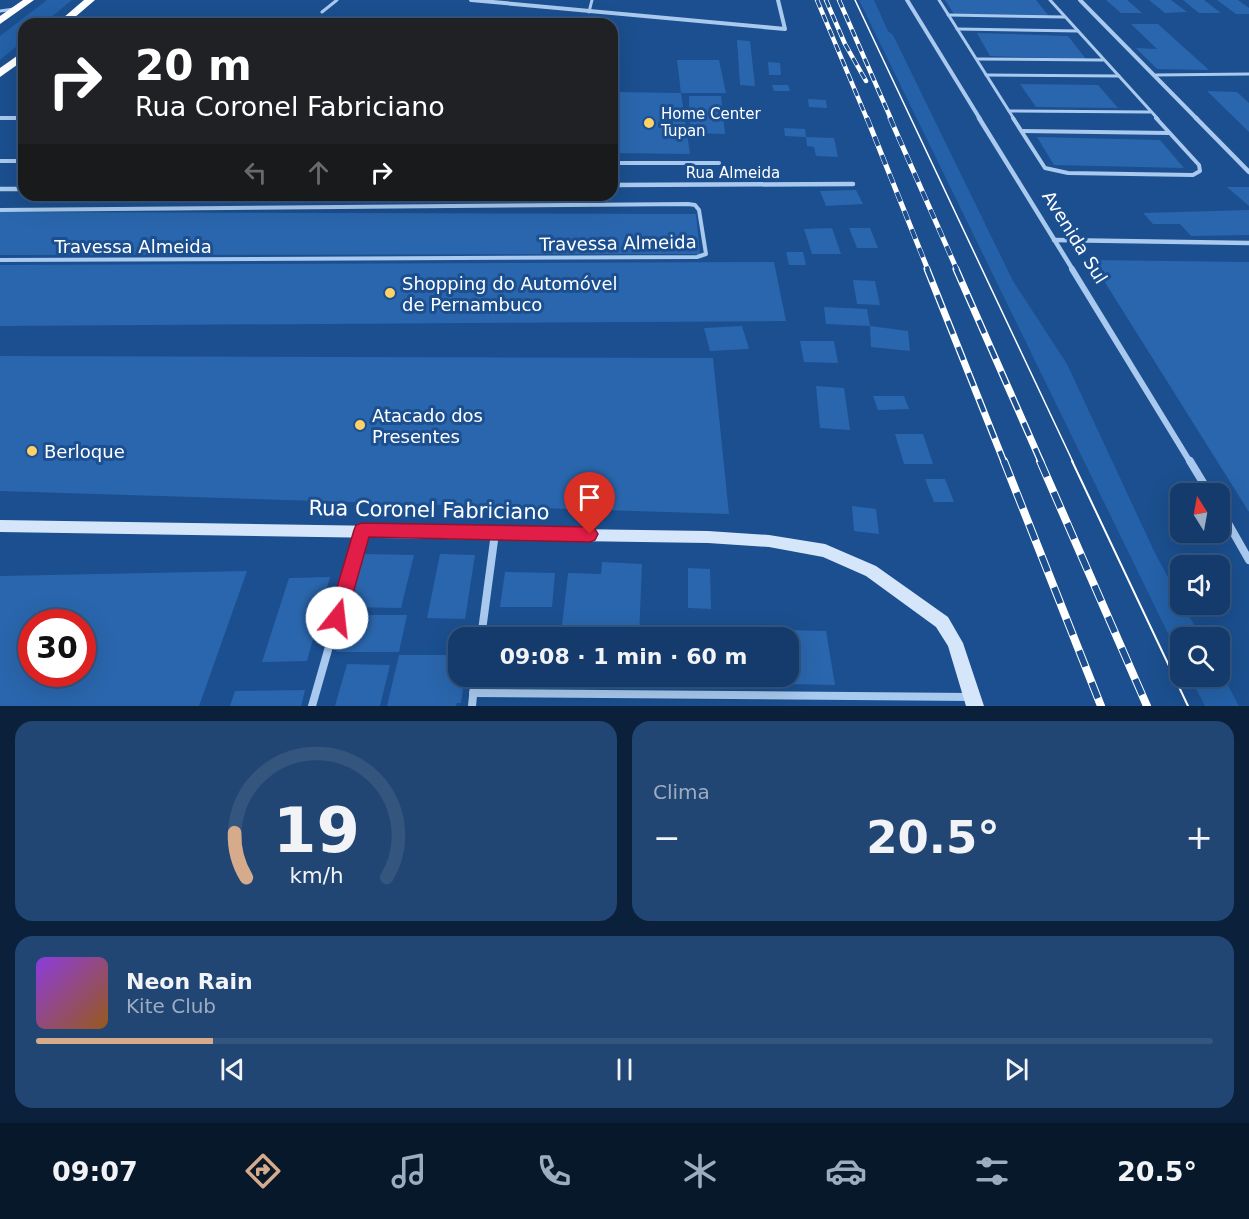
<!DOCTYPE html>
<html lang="pt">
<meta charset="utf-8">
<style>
:root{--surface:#143b6b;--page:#214673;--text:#f1f3f6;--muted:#9dadc1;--line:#33557e;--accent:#d6ab8b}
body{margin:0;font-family:"DejaVu Sans",sans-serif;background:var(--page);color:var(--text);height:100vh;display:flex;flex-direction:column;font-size:22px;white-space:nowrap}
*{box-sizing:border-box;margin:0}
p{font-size:20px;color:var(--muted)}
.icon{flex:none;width:33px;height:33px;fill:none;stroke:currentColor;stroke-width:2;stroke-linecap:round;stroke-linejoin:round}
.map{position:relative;height:706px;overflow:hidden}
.drawer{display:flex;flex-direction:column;gap:15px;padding:15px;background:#0b203b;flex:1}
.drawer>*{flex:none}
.top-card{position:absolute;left:18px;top:18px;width:600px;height:183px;border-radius:18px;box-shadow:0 6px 24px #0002,0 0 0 2px var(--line);background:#202124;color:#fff;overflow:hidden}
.needle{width:39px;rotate:349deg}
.controls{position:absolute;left:1170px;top:483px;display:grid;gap:12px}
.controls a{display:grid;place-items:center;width:60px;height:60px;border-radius:12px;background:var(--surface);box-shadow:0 6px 24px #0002,0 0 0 2px var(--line);font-size:30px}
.speed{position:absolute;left:18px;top:609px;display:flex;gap:12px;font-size:30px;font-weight:700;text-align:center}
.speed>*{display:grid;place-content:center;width:78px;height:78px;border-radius:50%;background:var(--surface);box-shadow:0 6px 24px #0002,0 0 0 2px var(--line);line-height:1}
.speed .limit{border:9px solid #d22;background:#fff;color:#111}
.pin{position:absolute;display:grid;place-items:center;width:51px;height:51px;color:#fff;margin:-62px -26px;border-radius:50% 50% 50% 0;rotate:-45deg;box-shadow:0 0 6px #0007}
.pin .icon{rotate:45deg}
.me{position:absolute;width:66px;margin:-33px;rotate:16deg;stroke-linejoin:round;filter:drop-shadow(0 0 4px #0008)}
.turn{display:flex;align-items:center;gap:21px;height:126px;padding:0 18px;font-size:27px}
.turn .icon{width:78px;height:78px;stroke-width:2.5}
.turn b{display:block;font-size:42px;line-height:51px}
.lanes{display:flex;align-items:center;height:57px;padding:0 18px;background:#0003;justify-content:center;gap:30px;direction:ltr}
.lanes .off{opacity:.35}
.big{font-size:45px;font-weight:600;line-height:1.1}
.drawer .card{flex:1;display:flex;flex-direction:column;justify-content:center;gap:9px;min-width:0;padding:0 21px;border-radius:18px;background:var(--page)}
.drawer .dial{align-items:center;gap:0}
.dial svg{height:156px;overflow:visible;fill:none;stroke:var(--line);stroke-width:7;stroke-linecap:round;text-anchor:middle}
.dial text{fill:var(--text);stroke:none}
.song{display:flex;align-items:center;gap:18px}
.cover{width:72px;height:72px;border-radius:9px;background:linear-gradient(135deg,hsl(270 70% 55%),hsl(30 70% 35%))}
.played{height:6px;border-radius:3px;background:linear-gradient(90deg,var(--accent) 15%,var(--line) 15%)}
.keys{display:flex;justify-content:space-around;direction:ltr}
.heat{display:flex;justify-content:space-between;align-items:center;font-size:33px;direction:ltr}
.drawer .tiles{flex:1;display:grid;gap:15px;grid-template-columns:1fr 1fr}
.card:last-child{grid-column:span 2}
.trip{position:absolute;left:448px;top:627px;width:351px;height:60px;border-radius:18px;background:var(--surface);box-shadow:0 6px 24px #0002,0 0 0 2px var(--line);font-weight:600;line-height:60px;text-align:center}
.dock{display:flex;height:96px;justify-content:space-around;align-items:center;background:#08182b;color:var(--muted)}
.dock .icon{width:42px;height:42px}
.dock .selected{color:var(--accent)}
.dock b{font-size:27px;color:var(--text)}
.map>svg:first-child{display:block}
</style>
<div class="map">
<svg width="1249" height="706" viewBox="0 0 1249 706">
<rect width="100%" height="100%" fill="#1b4f8f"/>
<!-- green -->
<g fill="#2461a8">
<polygon points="47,0 72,0 43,24 24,24 24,40 0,60 0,36"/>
<polygon points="859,0 874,0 888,31 893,35 1013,281 1067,364 1154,551 1180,600 1180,604 1183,605 1201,637 1180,638 1180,658"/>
<polygon points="1220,671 1239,706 1205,706 1190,677 1220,676"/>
</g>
<!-- building -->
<g fill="#2a66ad" fill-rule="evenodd">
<polygon points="945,0 1036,0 1048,15 954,14"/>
<polygon points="1106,0 1127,0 1142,13 1121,13"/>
<polygon points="1149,0 1171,0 1187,12 1165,13"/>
<polygon points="1183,0 1204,0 1221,13 1199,13"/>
<polygon points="1217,0 1238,0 1249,8 1249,14 1236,14"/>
<polygon points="1131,24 1158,24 1209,70 1157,69 1136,48 1157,49"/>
<polygon points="977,33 1068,36 1086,59 990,56"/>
<polygon points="737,40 750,41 755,86 740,85"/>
<polygon points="677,60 719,60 726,93 681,93"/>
<polygon points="768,62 780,63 781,75 769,75"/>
<polygon points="1020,84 1098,85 1118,108 1036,107"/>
<polygon points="772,85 788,85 790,91 774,91"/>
<polygon points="1207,91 1237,92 1249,103 1249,132"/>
<polygon points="612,92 681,93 690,154 612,153"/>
<polygon points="689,96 721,96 725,134 690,133"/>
<polygon points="808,99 826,100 827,108 809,107"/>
<polygon points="784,128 805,129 806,137 785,136"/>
<polygon points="806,137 834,138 838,157 816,156 814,147 807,146"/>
<polygon points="1037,137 1160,140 1184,168 1054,165"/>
<polygon points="1227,187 1249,187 1249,206"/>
<polygon points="856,190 863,204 826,206 820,191"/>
<polygon points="1249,210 1249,235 1191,236 1180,224 1153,224 1143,213"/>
<polygon points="0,212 696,214 700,254 0,255"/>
<polygon points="832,228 841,254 812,254 804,229"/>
<polygon points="849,228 870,228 878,248 857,248"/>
<polygon points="786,252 803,252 806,265 789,265"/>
<polygon points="1091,260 1249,262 1249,512"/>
<polygon points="774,262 786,321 0,326 0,265"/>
<polygon points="853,280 875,281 880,305 857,304"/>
<polygon points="824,307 867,309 870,326 826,324"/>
<polygon points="742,326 749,349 710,351 704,328"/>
<polygon points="870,326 908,331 910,351 871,347"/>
<polygon points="800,341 834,341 838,363 804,362"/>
<polygon points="0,356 713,358 729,514 0,491"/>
<polygon points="816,386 844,388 850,430 820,428"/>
<polygon points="873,396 904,396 909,409 878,410"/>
<polygon points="895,434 923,434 933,464 904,464"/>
<polygon points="925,479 945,479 954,502 934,502"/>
<polygon points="852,506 876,509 879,534 854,531"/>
<polygon points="364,554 414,555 401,608 349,607"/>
<polygon points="440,554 475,555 465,619 427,618"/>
<polygon points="602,562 642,564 639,638 596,638 596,628 562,626 568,573 601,574"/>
<polygon points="688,568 710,569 711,609 688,608"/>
<path d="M247,571L199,706H0V576ZM32,622H82V674H32Z"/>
<polygon points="505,572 555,573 552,607 500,607"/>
<polygon points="330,577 307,661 262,662 289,578"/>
<polygon points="346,615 407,615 399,652 336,652"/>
<polygon points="736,629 826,631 835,685 740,683 740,676 789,676 789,638 737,638"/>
<polygon points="699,631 735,636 735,638 699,638"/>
<polygon points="399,655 459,655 459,676 465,676 461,703 457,703 456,706 387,706"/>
<polygon points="347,664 390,665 380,706 335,706"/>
<rect x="490" y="676" width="48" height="3"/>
<polygon points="595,676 637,676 637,680"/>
<polygon points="305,690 301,706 230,706 235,691"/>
</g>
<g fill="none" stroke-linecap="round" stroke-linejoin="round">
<!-- lane-far1 -->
<g stroke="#a9c9ee" stroke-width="3">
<polyline points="939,0 1014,119"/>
<polyline points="1050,0 1158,119"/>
<polyline points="0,11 14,9"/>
<polyline points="322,12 337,0"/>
<polyline points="589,12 592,0"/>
<polyline points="948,15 1065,17"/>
<polyline points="105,24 108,21"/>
<polyline points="957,29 1078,31"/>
<polyline points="977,59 1103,60"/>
<polyline points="986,75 1119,76"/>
<polyline points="1156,75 1249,74"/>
<polyline points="1009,111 1150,112"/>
<polyline points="0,118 24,118"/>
</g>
<!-- lane -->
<g stroke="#a9c9ee" stroke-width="4">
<polyline points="0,118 24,118"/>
<polyline points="1013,118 1045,168 1068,173 1193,175 1200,171 1199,165 1156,118"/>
<polyline points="1022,131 1169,133"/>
<polyline points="0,161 24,161"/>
<polyline points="612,163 719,163"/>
<polyline points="0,210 688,204 695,205 699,210 706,254 697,257 0,260"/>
</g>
<!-- street-far3 -->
<g stroke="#a9c9ee" stroke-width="4">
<polyline points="471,0 785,29 778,0"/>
<polyline points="907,0 980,119"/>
<polyline points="1080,0 1197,119"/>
</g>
<!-- street-far2 -->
<g stroke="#a9c9ee" stroke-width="4.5">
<polyline points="979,118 1073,270"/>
<polyline points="1196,118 1249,172"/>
<polyline points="612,185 853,184"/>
<polyline points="0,189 24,189"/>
<polyline points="1054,240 1249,243"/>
</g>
<!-- street-far1 -->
<polyline stroke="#a9c9ee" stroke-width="6" points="1072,269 1190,462"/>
<!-- street -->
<g stroke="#a9c9ee" stroke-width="8">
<polyline points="1190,461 1210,494"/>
<polyline points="1220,509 1249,560"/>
<polyline points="481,638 495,533"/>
<polyline points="473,693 971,697"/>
<polyline points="312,706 362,531"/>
<polyline points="472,706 475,676"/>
</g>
<!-- secondary -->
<polygon fill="#d6e6fa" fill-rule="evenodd" points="0,520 708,531 769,535 825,544 876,566 948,617 963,643 984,706 966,706 948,646 936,627 866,576 823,557 769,547 708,543 0,532"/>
<!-- highway -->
<g fill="#fff" fill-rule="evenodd">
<polygon points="23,0 34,0 0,24 0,16"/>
<polygon points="84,0 95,0 67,24 56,24"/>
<polygon points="24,51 24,60 0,77 0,68"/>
</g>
<!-- tram-far1 -->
<polyline stroke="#fff" stroke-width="1.5" points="855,0 1073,462"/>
<!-- tram -->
<polyline stroke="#fff" stroke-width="2" points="1072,461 1188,706"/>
<defs>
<g id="rail-far3">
<polyline points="817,0 867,119"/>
<polyline points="826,0 845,44 866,81"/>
<polyline points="839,0 891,119"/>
</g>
<g id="rail-far2">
<polyline points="867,118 928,270"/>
<polyline points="890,118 957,270"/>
</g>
<g id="rail-far1">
<polyline points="927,269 1004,462"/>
<polyline points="956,269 1041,462"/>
</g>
<g id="rail">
<polyline points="1004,461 1101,706"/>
<polyline points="1040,461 1147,706"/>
</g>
</defs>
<!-- rail-far3 casing -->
<use href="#rail-far3" stroke="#fff" stroke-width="4.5"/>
<!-- rail-far2 casing -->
<use href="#rail-far2" stroke="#fff" stroke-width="5"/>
<!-- rail-far1 casing -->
<use href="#rail-far1" stroke="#fff" stroke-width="7"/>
<!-- rail casing -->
<use href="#rail" stroke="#fff" stroke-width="8"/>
<!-- rail-far3 -->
<use href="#rail-far3" stroke="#1b4f8f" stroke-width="3" stroke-dasharray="8" stroke-linecap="butt"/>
<!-- rail-far2 -->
<use href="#rail-far2" stroke="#1b4f8f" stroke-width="4" stroke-dasharray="10" stroke-linecap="butt"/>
<!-- rail-far1 -->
<use href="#rail-far1" stroke="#1b4f8f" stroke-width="4.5" stroke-dasharray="14" stroke-linecap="butt"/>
<!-- rail -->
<use href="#rail" stroke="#1b4f8f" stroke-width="6" stroke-dasharray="17" stroke-linecap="butt"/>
</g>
<!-- route -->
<polygon fill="#e11d48" stroke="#92132f" stroke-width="1.5" points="362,523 590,527 595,529 598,534 595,540 590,542 369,537 346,618 344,624 337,627 331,624 328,618 354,530 356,525"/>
<!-- markers -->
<g fill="#ffd166" stroke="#1b4f8f" stroke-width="2">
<circle cx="649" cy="123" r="6"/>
<circle cx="390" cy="293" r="6"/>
<circle cx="360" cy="425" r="6"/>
<circle cx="32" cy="451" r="6"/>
</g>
<g text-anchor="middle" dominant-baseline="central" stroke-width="6" stroke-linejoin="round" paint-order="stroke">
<!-- far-poi labels -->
<g font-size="15" fill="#fff" stroke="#1b4f8f" text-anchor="start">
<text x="661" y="114">Home Center<tspan x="661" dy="17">Tupan</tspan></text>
</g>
<!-- far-street labels -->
<g font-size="15" fill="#fff" stroke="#1b4f8f">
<text x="733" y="173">Rua Almeida</text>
</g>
<!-- street labels -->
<g font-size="18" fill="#fff" stroke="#1b4f8f">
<text transform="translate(1075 237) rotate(58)">Avenida Sul</text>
<text transform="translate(618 243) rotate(-1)">Travessa Almeida</text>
<text x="133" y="246">Travessa Almeida</text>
</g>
<!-- poi labels -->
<g font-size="18" fill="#fff" stroke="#1b4f8f" text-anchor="start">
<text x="402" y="283">Shopping do Automóvel<tspan x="402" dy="21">de Pernambuco</tspan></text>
<text x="372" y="415">Atacado dos<tspan x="372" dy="21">Presentes</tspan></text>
<text x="44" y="451">Berloque</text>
</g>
<!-- near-street labels -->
<g font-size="21" fill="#fff" stroke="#1b4f8f">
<text transform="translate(429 510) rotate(1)">Rua Coronel Fabriciano</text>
</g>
</g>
</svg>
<div class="controls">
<a><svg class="needle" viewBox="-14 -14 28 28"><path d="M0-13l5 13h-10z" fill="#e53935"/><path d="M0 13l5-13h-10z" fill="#9dadc1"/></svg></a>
<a><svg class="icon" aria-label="sound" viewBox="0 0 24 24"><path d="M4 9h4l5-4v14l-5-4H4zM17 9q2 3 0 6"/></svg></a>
<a><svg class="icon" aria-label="search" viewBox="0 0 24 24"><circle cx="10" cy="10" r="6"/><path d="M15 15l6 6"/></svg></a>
</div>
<div class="speed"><div class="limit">30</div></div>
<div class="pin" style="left:590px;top:534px;background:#d93025"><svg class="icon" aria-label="arrive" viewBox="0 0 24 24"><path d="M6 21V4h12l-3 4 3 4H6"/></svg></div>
<svg class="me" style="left:337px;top:618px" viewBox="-20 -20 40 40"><circle r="19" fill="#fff"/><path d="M0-13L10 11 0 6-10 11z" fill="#e11d48"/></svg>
<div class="trip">09:08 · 1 min · 60 m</div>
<div class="top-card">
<div class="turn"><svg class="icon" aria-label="right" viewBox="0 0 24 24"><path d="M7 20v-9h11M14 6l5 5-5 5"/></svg><div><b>20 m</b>Rua Coronel Fabriciano</div></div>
<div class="lanes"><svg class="icon off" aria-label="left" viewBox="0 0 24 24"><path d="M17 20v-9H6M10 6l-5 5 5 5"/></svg><svg class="icon off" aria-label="ahead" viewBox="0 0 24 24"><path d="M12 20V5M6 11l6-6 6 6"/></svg><svg class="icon" aria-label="right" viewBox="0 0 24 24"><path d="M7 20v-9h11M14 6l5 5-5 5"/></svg></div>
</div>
</div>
<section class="drawer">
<div class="tiles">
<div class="card dial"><svg viewBox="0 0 100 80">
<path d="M14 69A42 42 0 1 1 86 69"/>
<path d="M14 69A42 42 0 0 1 8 46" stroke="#d6ab8b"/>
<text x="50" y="56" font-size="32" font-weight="700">19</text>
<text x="50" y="72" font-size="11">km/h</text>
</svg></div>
<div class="card"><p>Clima</p>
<div class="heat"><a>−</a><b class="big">20.5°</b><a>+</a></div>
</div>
<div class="card">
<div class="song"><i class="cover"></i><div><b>Neon Rain</b><p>Kite Club</p></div></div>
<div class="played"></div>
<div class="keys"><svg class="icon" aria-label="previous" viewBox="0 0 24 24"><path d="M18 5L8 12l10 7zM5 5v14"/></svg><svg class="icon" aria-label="pause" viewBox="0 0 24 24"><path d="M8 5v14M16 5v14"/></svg><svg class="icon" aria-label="next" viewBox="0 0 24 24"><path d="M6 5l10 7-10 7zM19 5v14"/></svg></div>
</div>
</div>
</section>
<nav class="dock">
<b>09:07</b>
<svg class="icon selected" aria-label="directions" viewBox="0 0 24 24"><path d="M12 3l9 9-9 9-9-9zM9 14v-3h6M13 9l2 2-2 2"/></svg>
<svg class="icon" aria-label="music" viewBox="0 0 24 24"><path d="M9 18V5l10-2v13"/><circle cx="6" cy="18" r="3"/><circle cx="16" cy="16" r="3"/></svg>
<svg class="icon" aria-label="phone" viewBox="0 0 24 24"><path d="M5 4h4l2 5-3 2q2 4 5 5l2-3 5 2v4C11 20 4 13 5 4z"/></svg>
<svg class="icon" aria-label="climate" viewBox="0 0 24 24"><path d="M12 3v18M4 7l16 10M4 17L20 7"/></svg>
<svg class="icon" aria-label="car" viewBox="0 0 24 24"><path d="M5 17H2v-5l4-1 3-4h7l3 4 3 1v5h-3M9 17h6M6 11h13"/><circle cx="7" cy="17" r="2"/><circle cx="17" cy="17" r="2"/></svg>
<svg class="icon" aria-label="filters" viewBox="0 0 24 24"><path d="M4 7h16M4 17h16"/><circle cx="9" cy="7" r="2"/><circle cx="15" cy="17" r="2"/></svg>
<b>20.5°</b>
</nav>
